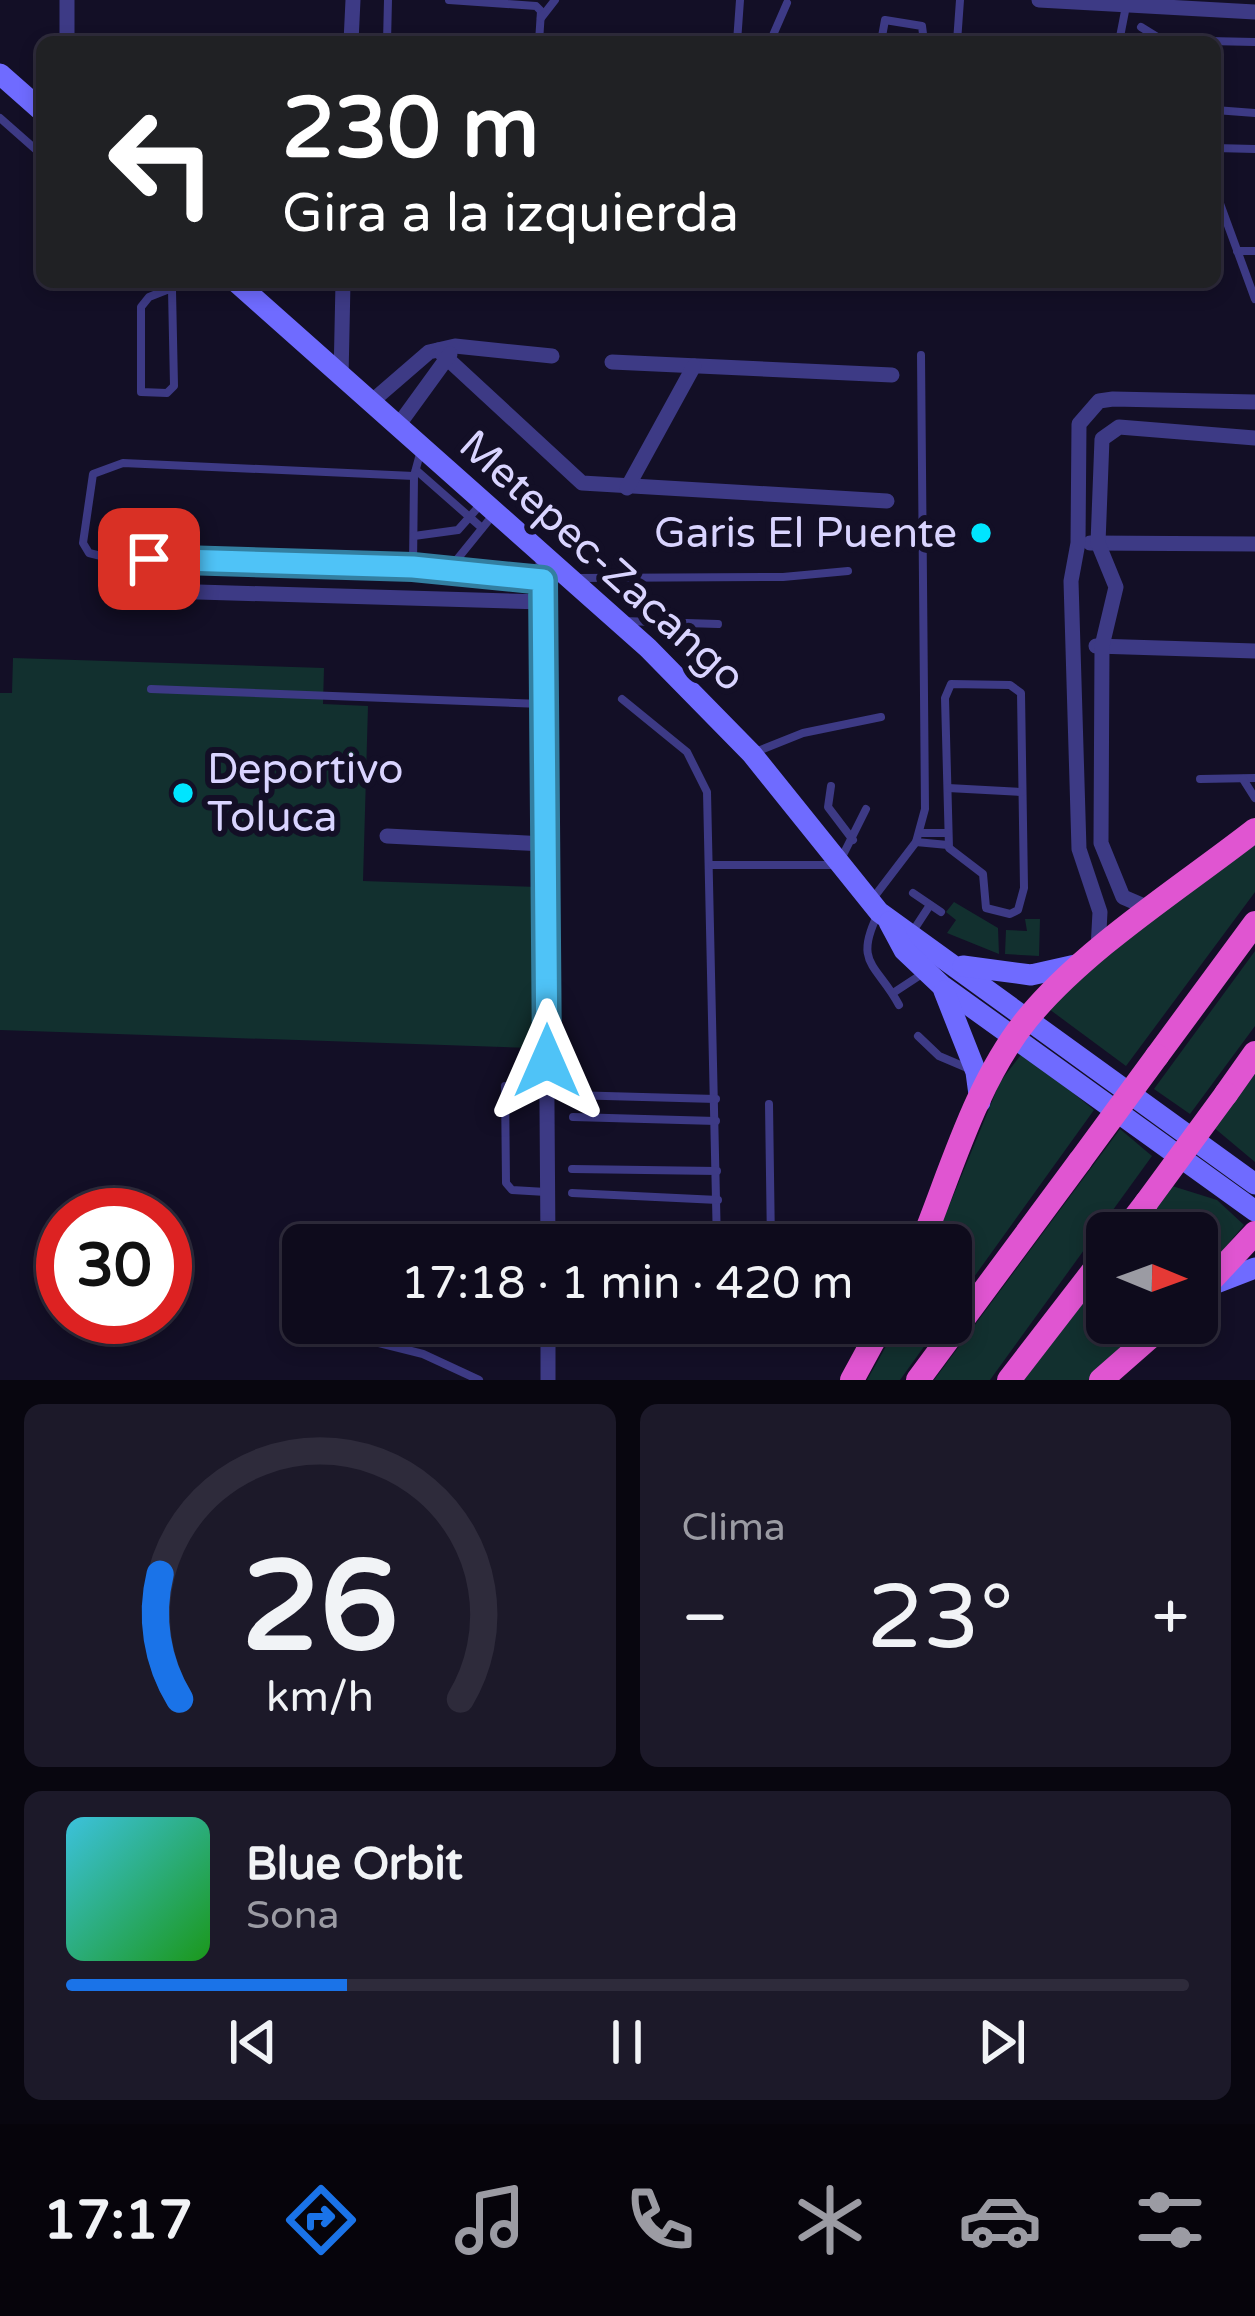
<!DOCTYPE html>
<html lang="es">
<meta charset="utf-8">
<style>
:root{--surface:#0e0b1c;--page:#1c1929;--text:#f1f3f6;--muted:#9b9ba3;--line:#2e2b3b;--accent:#1a73e8}
body{margin:0;font-family:"Varela Round",sans-serif;background:var(--page);color:var(--text);height:100vh;display:flex;flex-direction:column;font-size:45px;white-space:nowrap}
*{box-sizing:border-box;margin:0}
p{font-size:39px;color:var(--muted)}
.icon{flex:none;width:66px;height:66px;fill:none;stroke:currentColor;stroke-width:2;stroke-linecap:round;stroke-linejoin:round}
.map{position:relative;height:1380px;overflow:hidden}
.sheet{display:flex;flex-direction:column;gap:24px;padding:24px;background:#08060f;flex:1}
.sheet>*{flex:none}
.banner{position:absolute;left:36px;top:36px;width:1185px;height:252px;border-radius:18px;box-shadow:0 6px 18px #0003,0 0 0 3px var(--line);background:#202124;color:#fff;overflow:hidden}
.needle{width:78px;rotate:91deg}
.tools{position:absolute;left:1086px;top:1212px;display:grid;gap:24px}
.tools a{display:grid;place-items:center;width:132px;height:132px;border-radius:18px;background:var(--surface);box-shadow:0 6px 18px #0003,0 0 0 3px var(--line);font-size:60px}
.speed{position:absolute;left:36px;top:1188px;display:flex;gap:24px;font-size:60px;font-weight:700;text-align:center}
.speed>*{display:grid;place-content:center;width:156px;height:156px;border-radius:50%;background:var(--surface);box-shadow:0 6px 18px #0003,0 0 0 3px var(--line);line-height:1}
.speed .limit{border:18px solid #d22;background:#fff;color:#111}
.pin{position:absolute;display:grid;place-items:center;width:102px;height:102px;color:#fff;margin:-51px;border-radius:24px;box-shadow:0 6px 18px #0006}
.me{position:absolute;width:132px;margin:-66px;rotate:0deg;stroke-linejoin:round;filter:drop-shadow(0 0 9px #0008)}
.turn{display:flex;align-items:center;gap:42px;height:252px;padding:0 48px;font-size:54px}
.turn .icon{width:156px;height:156px;stroke-width:2.5}
.turn b{display:block;font-size:84px;line-height:102px}
.big{font-size:90px;font-weight:600;line-height:1.1}
.sheet .widget{flex:1;display:flex;flex-direction:column;justify-content:center;gap:18px;min-width:0;padding:0 42px;border-radius:18px;background:var(--page)}
.sheet .dial{align-items:center;gap:0}
.dial svg{height:312px;overflow:visible;fill:none;stroke:var(--line);stroke-width:7;stroke-linecap:round;text-anchor:middle}
.dial text{fill:var(--text);stroke:none}
.song{display:flex;align-items:center;gap:36px}
.cover{width:144px;height:144px;border-radius:18px;background:linear-gradient(135deg,hsl(190 70% 55%),hsl(120 70% 35%))}
.played{height:12px;border-radius:6px;background:linear-gradient(90deg,var(--accent) 25%,var(--line) 25%)}
.keys{display:flex;justify-content:space-around;direction:ltr}
.heat{display:flex;justify-content:space-between;align-items:center;font-size:66px;direction:ltr}
.sheet .tiles{flex:1;display:grid;gap:24px;grid-template-columns:1fr 1fr}
.widget:last-child{grid-column:span 2}
.trip{position:absolute;left:282px;top:1224px;width:690px;height:120px;border-radius:18px;background:var(--surface);box-shadow:0 6px 18px #0003,0 0 0 3px var(--line);font-weight:600;line-height:120px;text-align:center}
.dock{display:flex;height:192px;justify-content:space-around;align-items:center;background:#06040b;color:var(--muted)}
.dock .icon{width:84px;height:84px}
.dock .selected{color:var(--accent)}
.dock b{font-size:54px;color:var(--text)}
.map>svg:first-child{display:block}
</style>
<div class="map">
<svg width="1255" height="1380" viewBox="0 0 1255 1380">
<rect width="100%" height="100%" fill="#130f26"/>
<!-- green -->
<g fill="#12302f">
<polygon points="13,658 324,668 323,704 368,706 363,881 537,887 532,1048 0,1030 0,693 12,693"/>
<polygon points="1255,839 1255,892 1126,1066 1049,1009 1109,954"/>
<polygon points="954,902 998,928 999,954 947,933 956,920 946,912"/>
<polygon points="1025,919 1040,919 1039,956 1005,954 1006,930 1027,931"/>
<polygon points="1255,951 1255,1026 1190,1114 1154,1089"/>
<polygon points="1023,1052 1094,1110 951,1309 951,1245 933,1245 1000,1082"/>
<polygon points="1255,1067 1255,1162 1212,1126"/>
<polygon points="1120,1129 1152,1156 990,1380 934,1380"/>
<polygon points="1169,1185 1217,1200 1244,1225 1197,1281 1197,1233 1133,1233"/>
<polygon points="1107,1267 1107,1323 1153,1323 1091,1380 1024,1380"/>
<polygon points="899,1323 941,1323 900,1380 867,1380"/>
</g>
<g fill="none" stroke-linecap="round" stroke-linejoin="round">
<!-- service -->
<g stroke="#3d3a85" stroke-width="8">
<polyline points="449,0 536,6 541,11 539,42"/>
<polyline points="541,18 555,0"/>
<polyline points="1141,27 1162,40 1255,42"/>
<polyline points="1119,41 1157,40"/>
<polyline points="387,42 388,0"/>
<polyline points="737,42 740,0"/>
<polyline points="770,42 787,3"/>
<polyline points="881,42 885,20 922,26 924,42"/>
<polyline points="957,42 960,0"/>
<polyline points="1119,42 1126,6"/>
<polyline points="1215,110 1255,113"/>
<polyline points="0,118 42,155"/>
<polyline points="1215,148 1255,149"/>
<polyline points="1215,190 1255,299"/>
<polyline points="1237,251 1255,251"/>
<polyline points="172,290 174,386 167,393 141,392 141,307 149,297 187,282"/>
<polyline points="421,450 414,476 413,567 542,580"/>
<polyline points="416,470 482,528"/>
<polyline points="414,536 458,530 481,504"/>
<polyline points="413,567 105,557 89,553 83,543 93,474 123,463 414,476"/>
<polyline points="446,573 493,515"/>
<polyline points="575,578 783,577 848,571"/>
<polyline points="623,621 718,624"/>
<polygon points="951,684 1010,685 1021,693 1024,888 1018,910 1010,914 986,908 983,874 949,848 945,698"/>
<polyline points="151,689 542,704"/>
<polyline points="622,699 687,752 707,792 717,1245"/>
<polyline points="753,753 803,733 881,717"/>
<polyline points="1200,779 1255,778"/>
<polyline points="1243,779 1255,798"/>
<polyline points="831,786 828,807 853,840"/>
<polyline points="948,788 1022,792"/>
<polyline points="920,833 948,833"/>
<polyline points="916,842 948,845"/>
<polyline points="712,865 838,865 866,809"/>
<polyline points="913,893 941,912"/>
<polyline points="871,901 916,842 925,809 921,355"/>
<path d="M878,914C853,964 877,964 899,1005"/>
<polyline points="911,934 930,905"/>
<polyline points="893,993 922,974"/>
<polyline points="918,1036 939,1056 972,1070"/>
<polyline points="505,1086 506,1183 512,1190 546,1192"/>
<polyline points="569,1095 716,1099"/>
<polyline points="769,1104 771,1245"/>
<polyline points="573,1117 716,1121"/>
<polyline points="572,1169 717,1171"/>
<polyline points="572,1193 718,1200"/>
<polyline points="593,1235 717,1239"/>
<polyline points="339,1333 423,1354 479,1380"/>
</g>
<!-- minor -->
<g stroke="#3d3a85" stroke-width="15">
<polyline points="1039,0 1255,12"/>
<polyline points="67,42 67,0"/>
<polyline points="351,42 353,0"/>
<polyline points="438,350 582,483 887,501"/>
<polyline points="612,362 892,375"/>
<polyline points="341,378 343,282"/>
<polyline points="370,403 429,352 455,346 552,356"/>
<polyline points="397,427 450,354"/>
<polyline points="627,488 694,366"/>
<polyline points="1090,543 1255,544"/>
<polyline points="543,556 548,1245"/>
<polyline points="165,591 543,602"/>
<polyline points="1096,646 1255,651"/>
<polyline points="387,836 545,844"/>
<polyline points="1153,910 1123,897 1101,843 1102,646 1116,587 1098,543 1102,439 1119,427 1255,438"/>
<polyline points="1098,949 1100,912 1079,849 1071,581 1078,543 1079,424 1099,401 1113,399 1255,402"/>
<polyline points="548,1323 548,1380"/>
</g>
<!-- secondary -->
<g stroke="#6f6bff" stroke-width="21">
<polyline points="0,74 42,111"/>
<polyline points="236,282 648,648 752,754 879,912 1255,1184"/>
<polyline points="889,922 904,950 941,985 1255,1211"/>
<polyline points="963,966 1031,975 1080,964"/>
<polyline points="944,991 976,1072 980,1102"/>
<polyline points="1206,1287 1255,1268"/>
</g>
<!-- trunk -->
<g stroke="#e055d1" stroke-width="24">
<polyline points="1157,1056 1255,923"/>
<polyline points="1226,1094 1255,1053"/>
<polyline points="1123,1233 1146,1203"/>
<path d="M921,1245C951,1171 976,1082 1027,1019C1085,948 1182,887 1255,830"/>
<polyline points="1197,1295 1255,1233"/>
<polyline points="852,1380 883,1323"/>
<polyline points="918,1380 1080,1161"/>
<polyline points="1009,1380 1107,1253"/>
<polyline points="1101,1380 1166,1323"/>
</g>
<!-- trunk-bridge -->
<g stroke="#e055d1" stroke-width="24">
<polyline points="1080,1161 1157,1056"/>
<polyline points="1146,1203 1226,1094"/>
</g>
</g>
<g fill="none" stroke-linecap="round" stroke-linejoin="round">
<defs>
<polyline id="route" points="149,559 413,567 543,580 547,1061"/>
</defs>
<!-- route casing -->
<use href="#route" stroke="#337fa1" stroke-width="30"/>
<!-- route -->
<use href="#route" stroke="#4fc3f7" stroke-width="21"/>
</g>
<!-- markers -->
<g fill="#00e5ff" stroke="#130f26" stroke-width="4.5">
<circle cx="981" cy="533" r="12"/>
<circle cx="183" cy="793" r="12"/>
</g>
<g text-anchor="middle" dominant-baseline="central" stroke-width="12" stroke-linejoin="round" paint-order="stroke">
<!-- poi labels -->
<g font-size="42" fill="#d9d4ff" stroke="#130f26" text-anchor="end">
<text x="957" y="533">Garis El Puente</text>
<text x="207" y="769" text-anchor="start">Deportivo<tspan x="207" dy="48">Toluca</tspan></text>
</g>
<!-- street labels -->
<g font-size="42" fill="#d9d4ff" stroke="#130f26">
<text transform="translate(602 561) rotate(42)">Metepec-Zacango</text>
</g>
</g>
</svg>
<div class="tools">
<a><svg class="needle" viewBox="-14 -14 28 28"><path d="M0-13l5 13h-10z" fill="#e53935"/><path d="M0 13l5-13h-10z" fill="#9b9ba3"/></svg></a>
</div>
<div class="speed"><div class="limit">30</div></div>
<div class="pin" style="left:149px;top:559px;background:#d93025"><svg class="icon" aria-label="arrive" viewBox="0 0 24 24"><path d="M6 21V4h12l-3 4 3 4H6"/></svg></div>
<svg class="me" style="left:547px;top:1061px" viewBox="-20 -20 40 40"><path d="M0-17L14 15 0 8-14 15z" fill="#4fc3f7" stroke="#fff" stroke-width="4"/></svg>
<div class="trip">17:18 · 1 min · 420 m</div>
<div class="banner">
<div class="turn"><svg class="icon" aria-label="left" viewBox="0 0 24 24"><path d="M17 20v-9H6M10 6l-5 5 5 5"/></svg><div><b>230 m</b>Gira a la izquierda</div></div>
</div>
</div>
<section class="sheet">
<div class="tiles">
<div class="widget dial"><svg viewBox="0 0 100 80">
<path d="M14 69A42 42 0 1 1 86 69"/>
<path d="M14 69A42 42 0 0 1 9 37" stroke="#1a73e8"/>
<text x="50" y="56" font-size="32" font-weight="700">26</text>
<text x="50" y="72" font-size="11">km/h</text>
</svg></div>
<div class="widget"><p>Clima</p>
<div class="heat"><a>−</a><b class="big">23°</b><a>+</a></div>
</div>
<div class="widget">
<div class="song"><i class="cover"></i><div><b>Blue Orbit</b><p>Sona</p></div></div>
<div class="played"></div>
<div class="keys"><svg class="icon" aria-label="previous" viewBox="0 0 24 24"><path d="M18 5L8 12l10 7zM5 5v14"/></svg><svg class="icon" aria-label="pause" viewBox="0 0 24 24"><path d="M8 5v14M16 5v14"/></svg><svg class="icon" aria-label="next" viewBox="0 0 24 24"><path d="M6 5l10 7-10 7zM19 5v14"/></svg></div>
</div>
</div>
</section>
<nav class="dock">
<b>17:17</b>
<svg class="icon selected" aria-label="directions" viewBox="0 0 24 24"><path d="M12 3l9 9-9 9-9-9zM9 14v-3h6M13 9l2 2-2 2"/></svg>
<svg class="icon" aria-label="music" viewBox="0 0 24 24"><path d="M9 18V5l10-2v13"/><circle cx="6" cy="18" r="3"/><circle cx="16" cy="16" r="3"/></svg>
<svg class="icon" aria-label="phone" viewBox="0 0 24 24"><path d="M5 4h4l2 5-3 2q2 4 5 5l2-3 5 2v4C11 20 4 13 5 4z"/></svg>
<svg class="icon" aria-label="climate" viewBox="0 0 24 24"><path d="M12 3v18M4 7l16 10M4 17L20 7"/></svg>
<svg class="icon" aria-label="car" viewBox="0 0 24 24"><path d="M5 17H2v-5l4-1 3-4h7l3 4 3 1v5h-3M9 17h6M6 11h13"/><circle cx="7" cy="17" r="2"/><circle cx="17" cy="17" r="2"/></svg>
<svg class="icon" aria-label="filters" viewBox="0 0 24 24"><path d="M4 7h16M4 17h16"/><circle cx="9" cy="7" r="2"/><circle cx="15" cy="17" r="2"/></svg>
</nav>
